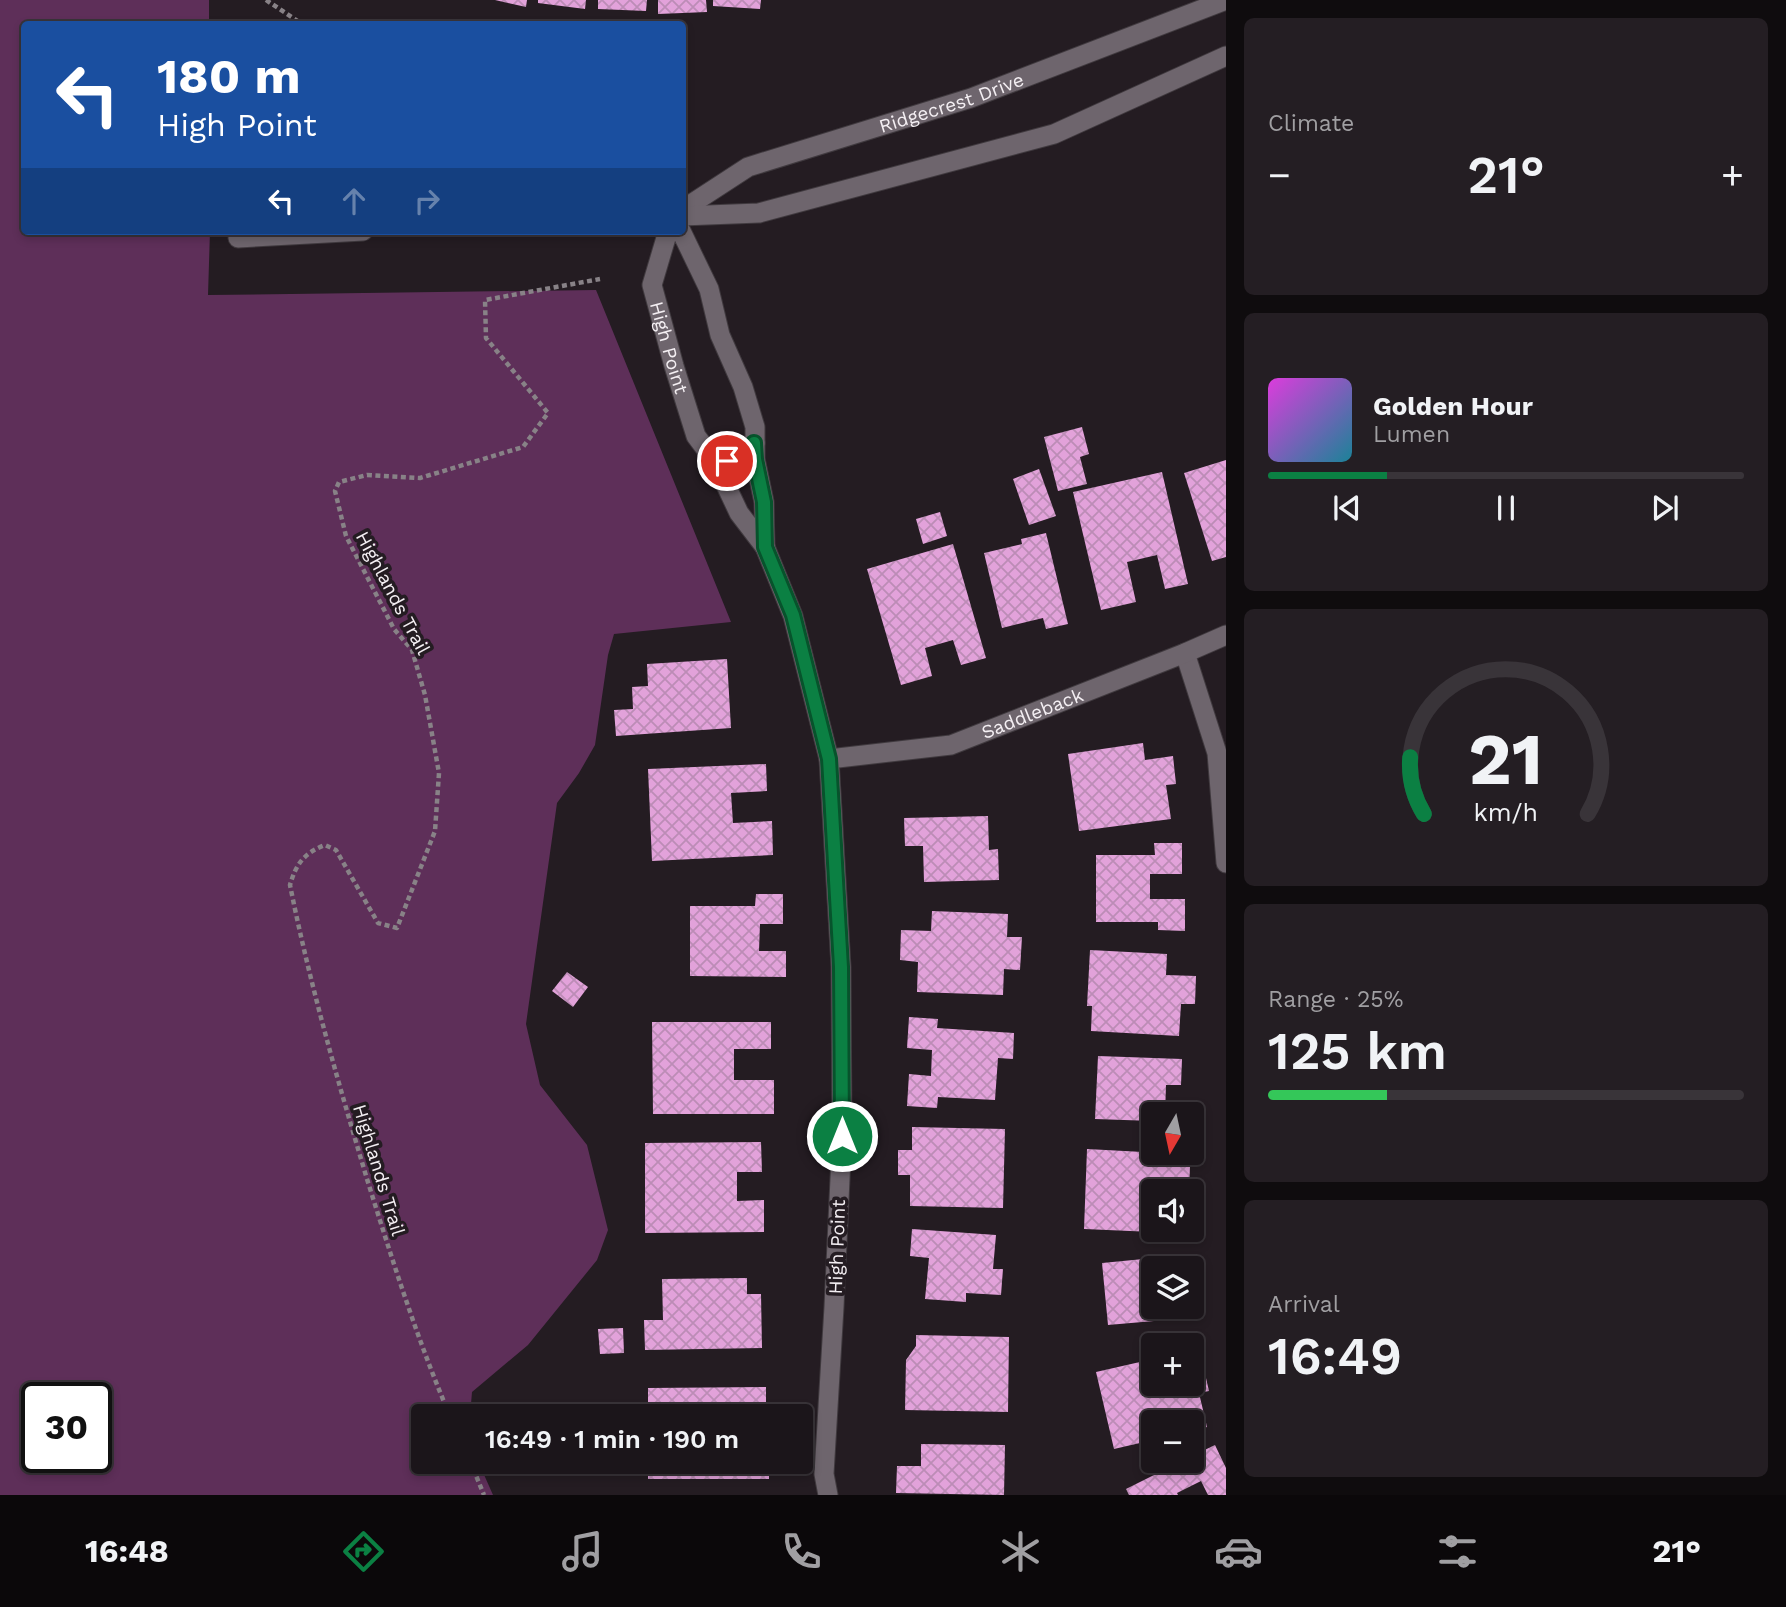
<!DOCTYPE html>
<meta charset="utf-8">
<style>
:root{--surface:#1b151a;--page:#241e23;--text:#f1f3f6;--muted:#a09fa2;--line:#393439;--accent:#0b8043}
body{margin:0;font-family:"Work Sans",sans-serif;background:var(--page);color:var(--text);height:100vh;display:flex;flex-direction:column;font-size:26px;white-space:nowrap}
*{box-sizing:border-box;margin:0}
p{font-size:23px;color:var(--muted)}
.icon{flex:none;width:38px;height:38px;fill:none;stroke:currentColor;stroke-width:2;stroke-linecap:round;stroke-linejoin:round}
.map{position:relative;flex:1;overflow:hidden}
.panel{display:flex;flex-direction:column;gap:18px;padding:18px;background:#0f0c0e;width:560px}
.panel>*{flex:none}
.banner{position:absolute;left:21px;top:21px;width:665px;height:214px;border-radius:7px;box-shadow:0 4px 10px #0003,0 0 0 2px var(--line);background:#1a4fa0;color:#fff;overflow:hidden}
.needle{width:46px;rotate:189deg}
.controls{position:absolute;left:1141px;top:1102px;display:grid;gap:14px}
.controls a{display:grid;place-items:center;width:63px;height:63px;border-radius:7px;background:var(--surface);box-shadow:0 4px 10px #0003,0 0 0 2px var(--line);font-size:35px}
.speed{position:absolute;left:21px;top:1382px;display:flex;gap:14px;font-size:35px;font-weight:700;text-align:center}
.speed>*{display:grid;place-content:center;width:91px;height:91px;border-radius:50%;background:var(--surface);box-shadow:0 4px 10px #0003,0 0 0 2px var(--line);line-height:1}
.speed .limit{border:4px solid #111;border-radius:10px;background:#fff;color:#111}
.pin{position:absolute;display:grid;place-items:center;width:60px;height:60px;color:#fff;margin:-30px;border:4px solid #fff;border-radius:50%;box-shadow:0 2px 7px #0007}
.me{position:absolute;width:77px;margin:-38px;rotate:0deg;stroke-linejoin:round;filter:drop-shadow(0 0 5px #0008)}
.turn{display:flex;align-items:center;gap:24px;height:147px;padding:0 21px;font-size:32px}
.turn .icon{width:91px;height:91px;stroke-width:2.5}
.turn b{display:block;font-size:49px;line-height:60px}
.lanes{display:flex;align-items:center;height:66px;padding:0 21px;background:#0003;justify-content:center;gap:35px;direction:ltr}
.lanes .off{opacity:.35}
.big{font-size:52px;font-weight:600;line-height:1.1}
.panel .tile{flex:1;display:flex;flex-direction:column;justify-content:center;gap:10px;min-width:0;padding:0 24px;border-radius:10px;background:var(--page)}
.panel .dial{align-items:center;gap:0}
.dial svg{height:182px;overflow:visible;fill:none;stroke:var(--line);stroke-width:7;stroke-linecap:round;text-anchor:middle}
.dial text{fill:var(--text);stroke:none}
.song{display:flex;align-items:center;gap:21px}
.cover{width:84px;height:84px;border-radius:10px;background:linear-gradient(135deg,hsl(300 70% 55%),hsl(190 70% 35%))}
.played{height:7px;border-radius:4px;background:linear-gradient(90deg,var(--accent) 25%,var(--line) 25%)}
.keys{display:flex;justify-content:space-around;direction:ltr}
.heat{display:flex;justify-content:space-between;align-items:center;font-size:38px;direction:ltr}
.charge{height:10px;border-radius:5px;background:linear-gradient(90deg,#34c759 25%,var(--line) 0)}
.trip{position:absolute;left:411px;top:1404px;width:402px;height:70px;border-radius:7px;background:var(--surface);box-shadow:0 4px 10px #0003,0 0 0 2px var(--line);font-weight:600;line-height:70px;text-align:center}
.dock{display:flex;height:112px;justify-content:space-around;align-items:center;background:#0b080a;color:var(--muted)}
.dock .icon{width:49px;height:49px}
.dock .on{color:var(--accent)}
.dock b{font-size:32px;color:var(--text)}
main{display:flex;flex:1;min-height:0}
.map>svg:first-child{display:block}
</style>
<main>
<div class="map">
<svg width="1226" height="1495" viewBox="0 0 1226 1495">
<defs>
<pattern id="building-cross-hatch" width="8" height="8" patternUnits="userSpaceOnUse" patternTransform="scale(1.75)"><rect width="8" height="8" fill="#e2a2da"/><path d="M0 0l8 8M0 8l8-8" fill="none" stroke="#bc8cb6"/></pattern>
</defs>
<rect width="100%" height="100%" fill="#241c22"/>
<!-- grass -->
<path fill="#5e2f59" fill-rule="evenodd" d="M0,0H209V24H24V231H210L208,295L596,290L731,622L614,634L608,655L595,745L579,773L557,803L526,1024L540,1085L587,1145L608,1230L597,1260L528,1345L472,1392L470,1416H424V1461H478L493,1495H0ZM37,1398H96V1458H37Z"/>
<!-- building -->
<g fill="url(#building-cross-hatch)">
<polygon points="495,0 527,0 526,7"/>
<polygon points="538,0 586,0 585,9 538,3"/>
<polygon points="598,0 647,0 646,11 598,9"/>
<polygon points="658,0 706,0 707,12 658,14"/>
<polygon points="713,0 761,0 760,9 713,6"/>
<polygon points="1082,427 1089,454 1080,457 1087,484 1058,491 1044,437"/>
<polygon points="1226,460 1226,557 1212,561 1184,473"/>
<polygon points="1039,469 1056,516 1029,525 1013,479"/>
<polygon points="1162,472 1188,584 1165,589 1157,555 1127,562 1136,602 1101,610 1073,492"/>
<polygon points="940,512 947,536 923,544 916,519"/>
<polygon points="1046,533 1068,624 1046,629 1043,618 1002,628 984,553 1022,544 1021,539"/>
<polygon points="953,544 986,658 961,665 953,640 925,648 932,676 901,685 867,569"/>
<polygon points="727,659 731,728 616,736 614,710 633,709 632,687 648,686 647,664"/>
<polygon points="1143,743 1145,760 1173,756 1176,784 1166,785 1171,819 1079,831 1068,754"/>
<polygon points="766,764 767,791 731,793 733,823 772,821 773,855 652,861 648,769"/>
<polygon points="988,816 989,850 998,849 999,880 924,882 923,846 905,846 904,818"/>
<polygon points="1154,843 1182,843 1182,874 1150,874 1150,899 1185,899 1185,931 1158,930 1158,922 1096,922 1096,855 1155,855"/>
<polygon points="756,894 783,894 783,924 760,924 759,951 786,951 786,977 690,976 690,906 755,906"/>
<polygon points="932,911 1008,914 1007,937 1022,937 1020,970 1004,969 1003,995 917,992 918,962 900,960 901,930 931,931"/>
<polygon points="1090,950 1167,954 1166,975 1196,976 1195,1004 1181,1004 1179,1036 1091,1031 1092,1006 1087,1006"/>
<polygon points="567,972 588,987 573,1007 552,991"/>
<polygon points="909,1017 938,1019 937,1028 1014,1033 1013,1059 998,1058 995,1100 938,1097 937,1108 907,1106 909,1074 931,1076 932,1050 907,1048"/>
<polygon points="652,1022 771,1022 771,1049 734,1049 734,1080 774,1080 774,1114 653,1114"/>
<polygon points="1098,1056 1182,1059 1181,1085 1166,1085 1165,1115 1153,1115 1153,1121 1095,1119"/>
<polygon points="912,1127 1005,1129 1003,1208 910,1206 910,1175 898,1175 898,1150 912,1150"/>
<polygon points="761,1142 762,1172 737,1172 737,1201 764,1200 764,1232 645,1233 645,1143"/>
<polygon points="1087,1149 1162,1153 1162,1165 1190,1166 1189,1192 1153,1192 1153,1232 1084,1229"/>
<polygon points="912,1229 996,1235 993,1269 1003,1269 1001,1295 966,1293 966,1302 925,1299 929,1258 910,1256"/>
<polygon points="1185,1255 1186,1269 1153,1269 1153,1307 1176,1307 1177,1319 1108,1325 1102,1263"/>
<polygon points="747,1278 747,1294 761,1294 762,1348 645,1350 644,1320 663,1320 662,1279"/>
<polygon points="623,1328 624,1353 600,1354 598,1329"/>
<polygon points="916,1335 1009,1337 1008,1412 905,1410 906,1360 916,1346"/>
<polygon points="1153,1359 1153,1384 1192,1384 1192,1368 1203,1365 1209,1391 1199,1393 1207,1427 1192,1431 1192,1423 1153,1423 1153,1440 1114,1449 1096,1372"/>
<polygon points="766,1387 766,1414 648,1416 648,1388"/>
<polygon points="921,1444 1005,1445 1004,1495 896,1493 897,1466 921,1466"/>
<polygon points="1215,1445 1226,1468 1226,1495 1208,1495 1201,1481 1177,1493 1178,1495 1129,1495 1126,1489 1182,1461 1192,1461 1192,1456"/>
<rect x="648" y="1461" width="121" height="18"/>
</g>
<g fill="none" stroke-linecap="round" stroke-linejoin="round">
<defs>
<g id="minor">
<path id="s1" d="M668,231L652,285L674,366L696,436L714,460L739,513L765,547L764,502L755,459V427L743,387L720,335L709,289L681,231"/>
<polyline points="238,238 363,231"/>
<polyline points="714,460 727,461 750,454 755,443"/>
<polyline points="765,547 793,616 829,759 841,967 842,1136 834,1307 824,1474 828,1495"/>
<polyline points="1185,653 1217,753 1226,863"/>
<path id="s2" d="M829,759L951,745L1185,653L1226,635"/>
</g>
<g id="tertiary">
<path id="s3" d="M682,210L748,167L971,98L1226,0"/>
<polyline points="682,216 759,213 1054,134 1226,56"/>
</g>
</defs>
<!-- minor casing -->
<use href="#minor" stroke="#403a3f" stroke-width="21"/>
<!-- tertiary casing -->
<use href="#tertiary" stroke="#403a3f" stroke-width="21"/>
<!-- path -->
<g stroke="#888287" stroke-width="4.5" stroke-dasharray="5 3.5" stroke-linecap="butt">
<polyline points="266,0 302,24"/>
<path d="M450,1416C417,1339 392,1259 367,1179C338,1082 310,985 290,885C296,864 304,853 325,845L336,850L378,923L397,928L435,831L439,773L425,695L412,650L394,629L346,536L335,491L339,482L367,475L420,478L523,447L548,413L486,338L485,300L600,279"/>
<polyline points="470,1461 484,1495"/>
</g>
<!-- minor -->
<use href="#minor" stroke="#6e656d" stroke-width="19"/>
<!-- tertiary -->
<use href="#tertiary" stroke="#6e656d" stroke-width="19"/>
</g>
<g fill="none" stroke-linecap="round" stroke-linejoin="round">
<defs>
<polyline id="route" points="727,461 750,454 754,443 755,459 764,502 765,547 793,615 829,759 841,967 842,1136"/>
</defs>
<!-- route casing -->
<use href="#route" stroke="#07532c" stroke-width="18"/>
<!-- route -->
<use href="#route" stroke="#0b8043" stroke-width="12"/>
</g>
<g text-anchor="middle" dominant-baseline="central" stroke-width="7" stroke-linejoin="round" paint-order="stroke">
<!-- street labels -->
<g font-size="19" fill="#f4eff3" stroke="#241c22">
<text stroke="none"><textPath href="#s3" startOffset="292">Ridgecrest Drive</textPath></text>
<text stroke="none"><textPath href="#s1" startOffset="121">High Point</textPath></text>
<text transform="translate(393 593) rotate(62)">Highlands Trail</text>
<text stroke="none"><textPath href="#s2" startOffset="210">Saddleback</textPath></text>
<text transform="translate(379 1170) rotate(73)">Highlands Trail</text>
<text transform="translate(837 1247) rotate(-88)">High Point</text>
</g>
</g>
</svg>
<div class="controls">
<a><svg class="needle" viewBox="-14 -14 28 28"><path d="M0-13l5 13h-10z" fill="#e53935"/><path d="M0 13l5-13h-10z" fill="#a09fa2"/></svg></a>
<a><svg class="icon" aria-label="sound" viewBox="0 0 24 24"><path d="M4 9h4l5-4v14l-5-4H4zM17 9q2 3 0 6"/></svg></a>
<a><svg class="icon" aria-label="layers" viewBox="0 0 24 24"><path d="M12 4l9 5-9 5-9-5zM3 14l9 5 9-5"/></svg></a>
<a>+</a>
<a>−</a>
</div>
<div class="speed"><div class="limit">30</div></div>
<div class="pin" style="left:727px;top:461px;background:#d93025"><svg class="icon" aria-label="arrive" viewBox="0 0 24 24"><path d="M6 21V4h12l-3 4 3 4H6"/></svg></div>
<svg class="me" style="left:842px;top:1136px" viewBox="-20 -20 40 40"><circle r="17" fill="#0b8043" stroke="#fff" stroke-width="3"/><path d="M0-11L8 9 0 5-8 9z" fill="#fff"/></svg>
<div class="trip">16:49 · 1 min · 190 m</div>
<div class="banner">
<div class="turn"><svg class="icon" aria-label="left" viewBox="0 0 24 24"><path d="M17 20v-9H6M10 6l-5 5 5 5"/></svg><div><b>180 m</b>High Point</div></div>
<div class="lanes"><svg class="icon" aria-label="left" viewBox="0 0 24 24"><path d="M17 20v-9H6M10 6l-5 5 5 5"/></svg><svg class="icon off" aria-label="ahead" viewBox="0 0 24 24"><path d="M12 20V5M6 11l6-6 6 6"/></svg><svg class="icon off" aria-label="right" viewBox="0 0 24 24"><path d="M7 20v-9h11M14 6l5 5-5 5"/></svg></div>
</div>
</div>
<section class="panel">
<div class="tile"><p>Climate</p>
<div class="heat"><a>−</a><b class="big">21°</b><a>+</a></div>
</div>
<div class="tile">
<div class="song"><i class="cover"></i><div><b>Golden Hour</b><p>Lumen</p></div></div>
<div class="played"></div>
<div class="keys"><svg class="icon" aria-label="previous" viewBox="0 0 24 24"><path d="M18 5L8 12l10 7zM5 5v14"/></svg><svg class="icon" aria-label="pause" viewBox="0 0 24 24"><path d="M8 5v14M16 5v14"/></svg><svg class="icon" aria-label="next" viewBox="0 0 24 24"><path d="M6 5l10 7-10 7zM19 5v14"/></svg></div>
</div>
<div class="tile dial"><svg viewBox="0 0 100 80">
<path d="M14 69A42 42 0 1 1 86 69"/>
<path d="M14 69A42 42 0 0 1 8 44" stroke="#0b8043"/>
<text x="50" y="56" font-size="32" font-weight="700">21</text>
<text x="50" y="72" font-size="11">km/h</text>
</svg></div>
<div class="tile"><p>Range · 25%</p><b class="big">125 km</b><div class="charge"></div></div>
<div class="tile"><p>Arrival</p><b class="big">16:49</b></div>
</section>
</main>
<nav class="dock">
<b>16:48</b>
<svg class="icon on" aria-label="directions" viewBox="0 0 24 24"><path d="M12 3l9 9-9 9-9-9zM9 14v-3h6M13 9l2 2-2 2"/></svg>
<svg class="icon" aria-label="music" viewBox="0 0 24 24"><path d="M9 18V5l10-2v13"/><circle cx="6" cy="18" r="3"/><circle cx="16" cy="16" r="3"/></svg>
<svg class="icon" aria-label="phone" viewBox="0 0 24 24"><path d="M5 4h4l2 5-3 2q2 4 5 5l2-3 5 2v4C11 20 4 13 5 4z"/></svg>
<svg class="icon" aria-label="climate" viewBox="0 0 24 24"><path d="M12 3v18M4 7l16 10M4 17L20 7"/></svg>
<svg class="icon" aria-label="car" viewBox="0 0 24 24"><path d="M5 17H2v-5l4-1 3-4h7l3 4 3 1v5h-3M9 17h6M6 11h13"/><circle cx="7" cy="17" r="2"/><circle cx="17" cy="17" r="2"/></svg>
<svg class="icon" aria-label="filters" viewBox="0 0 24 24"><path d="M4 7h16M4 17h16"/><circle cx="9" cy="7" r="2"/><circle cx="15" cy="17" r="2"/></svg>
<b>21°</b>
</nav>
